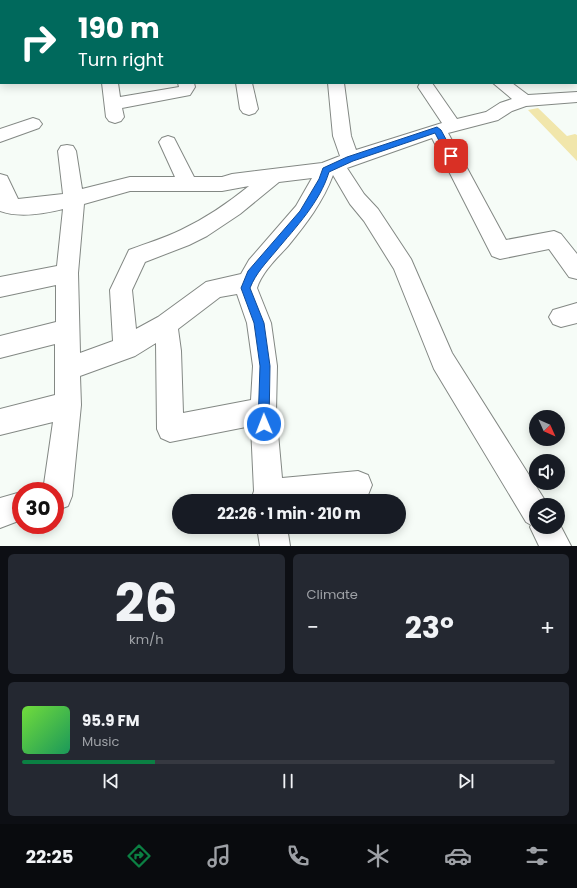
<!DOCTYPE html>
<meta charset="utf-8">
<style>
:root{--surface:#171b24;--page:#242831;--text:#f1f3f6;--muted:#9ea1a6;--line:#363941;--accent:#0b8043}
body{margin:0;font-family:Poppins,sans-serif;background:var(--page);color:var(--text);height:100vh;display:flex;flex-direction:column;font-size:15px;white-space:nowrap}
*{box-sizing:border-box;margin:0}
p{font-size:13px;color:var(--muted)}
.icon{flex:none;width:22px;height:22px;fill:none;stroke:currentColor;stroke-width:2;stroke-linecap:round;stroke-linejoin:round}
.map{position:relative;height:546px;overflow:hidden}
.drawer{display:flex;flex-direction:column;gap:8px;padding:8px;background:#0d0f14;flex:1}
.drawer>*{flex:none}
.hud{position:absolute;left:0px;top:0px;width:577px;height:84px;box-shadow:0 2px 10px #0003;background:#00695c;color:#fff;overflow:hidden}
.needle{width:26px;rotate:135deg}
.controls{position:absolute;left:529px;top:410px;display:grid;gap:8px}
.controls a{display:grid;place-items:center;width:36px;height:36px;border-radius:50%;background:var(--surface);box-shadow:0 2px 10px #0003;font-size:20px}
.speed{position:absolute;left:12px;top:482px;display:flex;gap:8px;font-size:20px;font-weight:700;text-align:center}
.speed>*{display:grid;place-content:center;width:52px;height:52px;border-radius:50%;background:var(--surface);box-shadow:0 2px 10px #0003;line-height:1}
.speed .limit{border:6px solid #d22;background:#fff;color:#111}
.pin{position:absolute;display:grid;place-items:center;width:34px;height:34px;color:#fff;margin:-17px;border-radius:8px;box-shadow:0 2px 6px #0006}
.me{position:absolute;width:44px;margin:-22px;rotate:359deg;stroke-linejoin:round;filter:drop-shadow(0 0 3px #0008)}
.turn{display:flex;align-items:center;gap:14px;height:84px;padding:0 12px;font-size:18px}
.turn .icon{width:52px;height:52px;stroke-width:2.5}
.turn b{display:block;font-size:28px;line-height:34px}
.big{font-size:30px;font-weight:700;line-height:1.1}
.drawer .widget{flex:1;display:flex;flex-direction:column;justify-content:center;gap:6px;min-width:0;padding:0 14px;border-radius:6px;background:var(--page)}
.drawer .dial{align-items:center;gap:0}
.dial b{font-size:52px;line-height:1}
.song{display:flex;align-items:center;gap:12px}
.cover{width:48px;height:48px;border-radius:6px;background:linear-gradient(135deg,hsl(100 70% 55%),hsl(150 70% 35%))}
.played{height:4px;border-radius:2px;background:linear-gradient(90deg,var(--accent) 25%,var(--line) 25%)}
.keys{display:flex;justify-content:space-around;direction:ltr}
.heat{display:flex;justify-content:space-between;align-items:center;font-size:22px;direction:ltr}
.drawer .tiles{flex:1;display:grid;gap:8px;grid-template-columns:1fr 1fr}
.widget:last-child{grid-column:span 2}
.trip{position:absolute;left:172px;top:494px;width:234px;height:40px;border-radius:20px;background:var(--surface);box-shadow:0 2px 10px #0003;font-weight:700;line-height:40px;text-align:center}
.tab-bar{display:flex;height:64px;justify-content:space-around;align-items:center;background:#090b0e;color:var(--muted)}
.tab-bar .icon{width:28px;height:28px}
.tab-bar .current{color:var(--accent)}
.tab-bar b{font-size:18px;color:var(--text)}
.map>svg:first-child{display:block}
</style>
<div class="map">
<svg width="577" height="546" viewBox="0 0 577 546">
<rect width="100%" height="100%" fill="#f6fcf7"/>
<!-- green -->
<polygon fill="#f1e6ab" points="538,108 567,136 575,134 577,135 577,161 528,110"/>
<!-- building -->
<polygon fill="#dae2e0" stroke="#999e9d" points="265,0 280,0 282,1 262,1"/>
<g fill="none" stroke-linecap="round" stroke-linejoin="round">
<defs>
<g id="minor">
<polygon points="9,0 23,0 24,1 10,1"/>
<rect x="126" y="0" width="14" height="1"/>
<rect x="184" y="0" width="14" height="1"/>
<rect x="219" y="0" width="14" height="1"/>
<polygon points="310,0 324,0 325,1 311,1"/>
<rect x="376" y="0" width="14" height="1"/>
<rect x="576" y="26" width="1" height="8"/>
<polygon points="102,83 118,83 120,97 179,87 178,83 194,83 195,87 190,95 122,108 124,117 121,121 115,123 109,121 106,117"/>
<polygon points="236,83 252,83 258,109 255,113 249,115 243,113 240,109"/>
<path d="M328,83H344L351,136L356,150L442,123L418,87L420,83H432L457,119L486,112L500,103L512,99L493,83H512L528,95L577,92V102L526,106L512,111L498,120L448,133L506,240L554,231L561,234L577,254V279L569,277L549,249L500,259L492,256L432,138L347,168L364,194L378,209L411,259L452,353L546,502L548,505H536V527H558V521L571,546H539L530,527L531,525L526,522L434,369L394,269L364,221L350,204L333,175C323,202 306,224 288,246C277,258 262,272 257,288L271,323L277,366L276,411L282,478L358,471L368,475L372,485L368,495L358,499L340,501H255L253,494L254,491L251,426L170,442L161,438L157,429L156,343L135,356L80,376L81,405L72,496L68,506L55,511V491H43L53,422L0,435V409L55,395V344L0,358V336L56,322V285L0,297V277L57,266L63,209C43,214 19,218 0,211V174L7,176L18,199L63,194L58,151L61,146L67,145L73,146L76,151L82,189L130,177H175L159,142L162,138L168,136L174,138L194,177H222L232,174L322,163L340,156L333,136ZM312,178L296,206L249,260L241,274L206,282L158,317L136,329L132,290L145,262L189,245L207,236L240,214L279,182ZM249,186C228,203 206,218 181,230C165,238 147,243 129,250L110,290L113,341L80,353L78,273L84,204L130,191H222ZM237,294L247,323L253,366L251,400L183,413L181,351L178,329L220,297Z"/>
<polygon points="33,118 39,120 42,124 39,128 0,142 0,129"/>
<polygon points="577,303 577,323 561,327 553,324 549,317 553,310"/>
<polygon points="21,492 21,520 0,528 0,498"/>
<polygon points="257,527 287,527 290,546 260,546"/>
</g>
</defs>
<!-- minor casing -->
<use href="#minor" stroke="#838884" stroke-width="2"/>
<!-- minor -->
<use href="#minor" fill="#fff" fill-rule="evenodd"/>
</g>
<!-- route -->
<path fill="#1a73e8" stroke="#114b97" d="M437,127L441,130L455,156L454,158H448L435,133L353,161L329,172C320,202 296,227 276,251C266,263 256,273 250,288L264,323L270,366L269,424L268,428L264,429L260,428L258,424L260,366L254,323L241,288L248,271L300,211L319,179L323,168L347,157Z"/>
</svg>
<div class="controls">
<a><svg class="needle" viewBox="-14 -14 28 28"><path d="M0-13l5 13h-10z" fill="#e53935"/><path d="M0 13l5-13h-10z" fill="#9ea1a6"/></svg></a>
<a><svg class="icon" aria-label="sound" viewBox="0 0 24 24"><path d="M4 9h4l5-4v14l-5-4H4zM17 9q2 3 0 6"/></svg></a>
<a><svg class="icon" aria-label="layers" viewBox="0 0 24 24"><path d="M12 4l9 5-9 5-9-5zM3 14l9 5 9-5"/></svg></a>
</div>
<div class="speed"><div class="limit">30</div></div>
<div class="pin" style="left:451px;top:156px;background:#d93025"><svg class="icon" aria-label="arrive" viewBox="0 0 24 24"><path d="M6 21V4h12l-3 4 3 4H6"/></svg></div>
<svg class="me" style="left:264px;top:424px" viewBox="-20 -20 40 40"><circle r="17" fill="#1a73e8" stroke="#fff" stroke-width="3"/><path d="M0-11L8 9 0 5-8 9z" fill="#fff"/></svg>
<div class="trip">22:26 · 1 min · 210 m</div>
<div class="hud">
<div class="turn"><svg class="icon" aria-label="right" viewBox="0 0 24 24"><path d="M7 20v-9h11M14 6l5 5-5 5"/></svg><div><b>190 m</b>Turn right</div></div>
</div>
</div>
<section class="drawer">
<div class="tiles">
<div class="widget dial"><b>26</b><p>km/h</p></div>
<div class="widget"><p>Climate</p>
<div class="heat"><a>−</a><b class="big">23°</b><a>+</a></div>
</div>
<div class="widget">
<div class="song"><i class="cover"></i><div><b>95.9 FM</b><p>Music</p></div></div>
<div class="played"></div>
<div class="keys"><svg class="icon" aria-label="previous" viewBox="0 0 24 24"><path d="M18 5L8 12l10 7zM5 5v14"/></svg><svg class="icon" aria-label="pause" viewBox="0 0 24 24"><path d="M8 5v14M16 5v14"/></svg><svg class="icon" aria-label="next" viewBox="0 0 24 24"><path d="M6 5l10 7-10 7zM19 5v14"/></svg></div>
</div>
</div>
</section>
<nav class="tab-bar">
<b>22:25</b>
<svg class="icon current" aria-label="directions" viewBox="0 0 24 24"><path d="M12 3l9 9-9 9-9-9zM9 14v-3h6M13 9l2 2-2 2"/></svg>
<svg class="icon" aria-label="music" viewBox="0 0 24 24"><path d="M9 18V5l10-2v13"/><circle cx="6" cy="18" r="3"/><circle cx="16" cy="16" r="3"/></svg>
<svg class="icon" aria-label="phone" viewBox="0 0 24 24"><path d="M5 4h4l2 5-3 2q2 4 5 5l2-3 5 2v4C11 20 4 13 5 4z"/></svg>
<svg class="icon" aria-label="climate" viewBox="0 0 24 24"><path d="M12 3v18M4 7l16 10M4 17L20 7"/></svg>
<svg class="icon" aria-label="car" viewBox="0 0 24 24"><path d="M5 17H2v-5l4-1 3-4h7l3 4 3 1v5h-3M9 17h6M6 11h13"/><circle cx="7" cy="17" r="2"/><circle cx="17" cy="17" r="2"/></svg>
<svg class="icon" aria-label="filters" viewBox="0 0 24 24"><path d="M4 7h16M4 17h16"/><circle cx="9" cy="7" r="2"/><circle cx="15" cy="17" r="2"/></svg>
</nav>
